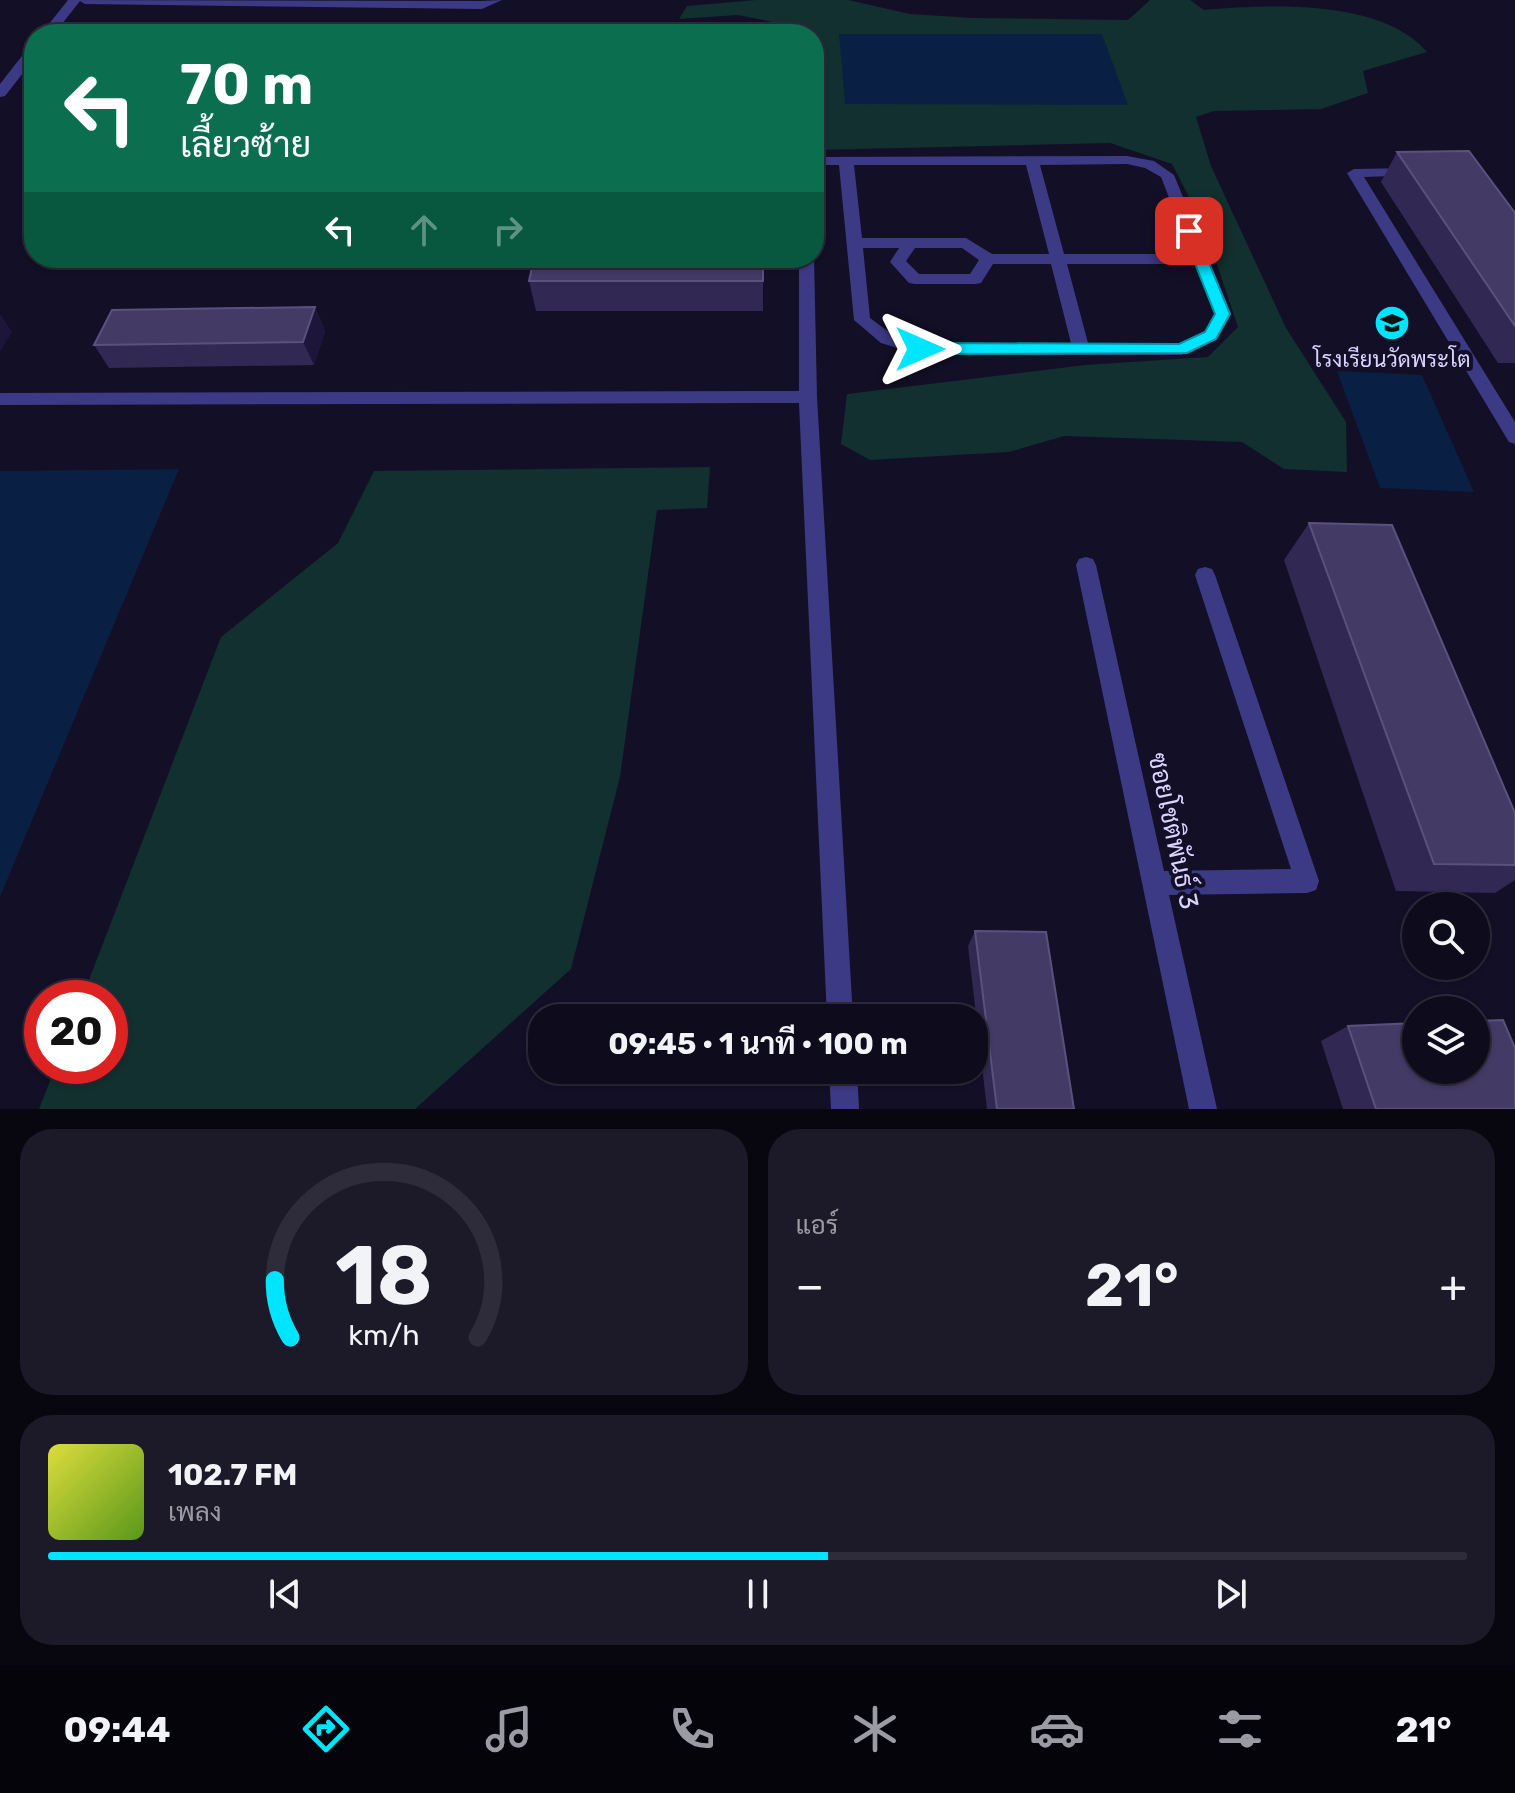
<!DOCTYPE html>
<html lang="th">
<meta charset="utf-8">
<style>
:root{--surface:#0e0b1c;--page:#1c1929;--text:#f1f3f6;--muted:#9b9ba3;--line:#2e2b3b;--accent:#00e5ff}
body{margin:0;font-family:Rubik,Sarabun,sans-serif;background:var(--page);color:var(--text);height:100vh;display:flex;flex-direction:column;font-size:30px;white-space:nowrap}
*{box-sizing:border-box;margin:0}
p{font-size:26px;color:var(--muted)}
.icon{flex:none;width:44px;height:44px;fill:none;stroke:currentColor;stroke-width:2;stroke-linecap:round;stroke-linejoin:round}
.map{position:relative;height:1109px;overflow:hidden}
.drawer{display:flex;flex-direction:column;gap:20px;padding:20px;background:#08060f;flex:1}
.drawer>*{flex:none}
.top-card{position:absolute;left:24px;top:24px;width:800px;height:244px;border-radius:32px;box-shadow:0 2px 6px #0004,0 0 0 2px var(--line);background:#0b6e4f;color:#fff;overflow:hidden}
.tools{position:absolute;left:1402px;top:892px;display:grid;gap:16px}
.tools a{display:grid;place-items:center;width:88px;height:88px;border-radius:50%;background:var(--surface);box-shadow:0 2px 6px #0004,0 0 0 2px var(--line);font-size:40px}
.speed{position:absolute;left:24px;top:980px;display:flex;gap:16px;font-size:40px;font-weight:700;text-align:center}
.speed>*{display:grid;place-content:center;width:104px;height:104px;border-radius:50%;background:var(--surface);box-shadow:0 2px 6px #0004,0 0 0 2px var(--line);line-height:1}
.speed .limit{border:12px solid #d22;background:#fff;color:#111}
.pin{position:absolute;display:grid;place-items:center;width:68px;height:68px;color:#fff;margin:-34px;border-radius:16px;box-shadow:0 4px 12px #0006}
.me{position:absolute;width:88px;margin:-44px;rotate:90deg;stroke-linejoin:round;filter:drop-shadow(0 0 6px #0008)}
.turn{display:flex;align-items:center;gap:28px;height:168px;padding:0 24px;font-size:36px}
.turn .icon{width:104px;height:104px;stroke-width:2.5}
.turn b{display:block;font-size:56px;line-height:68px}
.lanes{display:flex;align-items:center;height:76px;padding:0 24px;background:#0003;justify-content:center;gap:40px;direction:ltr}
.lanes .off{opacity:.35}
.big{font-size:60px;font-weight:700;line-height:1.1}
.drawer .tile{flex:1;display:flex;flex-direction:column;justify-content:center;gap:12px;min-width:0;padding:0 28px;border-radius:32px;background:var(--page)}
.drawer .dial{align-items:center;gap:0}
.dial svg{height:208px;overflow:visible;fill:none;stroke:var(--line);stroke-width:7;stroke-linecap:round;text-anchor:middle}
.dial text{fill:var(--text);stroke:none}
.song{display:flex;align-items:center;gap:24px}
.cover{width:96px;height:96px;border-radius:12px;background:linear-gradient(135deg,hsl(60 70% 55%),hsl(90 70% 35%))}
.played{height:8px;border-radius:4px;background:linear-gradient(90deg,var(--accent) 55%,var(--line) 55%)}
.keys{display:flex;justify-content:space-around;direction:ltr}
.heat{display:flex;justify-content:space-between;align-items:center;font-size:44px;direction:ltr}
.drawer .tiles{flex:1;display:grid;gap:20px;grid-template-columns:1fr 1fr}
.tile:last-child{grid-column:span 2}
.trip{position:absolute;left:528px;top:1004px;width:460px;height:80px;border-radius:32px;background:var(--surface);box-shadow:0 2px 6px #0004,0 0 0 2px var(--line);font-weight:700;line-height:80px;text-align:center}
.menu{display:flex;height:128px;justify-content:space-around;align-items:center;background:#06040b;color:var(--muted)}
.menu .icon{width:56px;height:56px}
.menu .on{color:var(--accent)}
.menu b{font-size:36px;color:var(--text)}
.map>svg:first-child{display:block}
</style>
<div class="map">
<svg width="1515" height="1109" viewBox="0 0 1515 1109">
<rect width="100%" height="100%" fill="#130f26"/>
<!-- green -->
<g fill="#12302f">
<path d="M756,0H848L910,14L974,18L1128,20L1150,0H1190L1204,10C1275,4 1383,0 1427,52L1363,71L1368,93L1321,109L1214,111L1196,117L1211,166L1286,328L1346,422L1347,472L1284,469L1242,442L1064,436L1009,452L870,460L841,444L847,394L1085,365L1208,357L1238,327L1204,226L1172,164L1110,143L814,150V34H793L787,25L738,15L679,19L687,6Z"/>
<polygon points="710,467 707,508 657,510 620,777 571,969 415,1109 39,1109 56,1066 110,1066 110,998 82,998 221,637 338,543 374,471"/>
</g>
<!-- water -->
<g fill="#0a1f44">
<polygon points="839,34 1102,34 1128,105 845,104"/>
<polygon points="1337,371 1422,375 1474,492 1380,488"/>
<polygon points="179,469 0,897 0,471"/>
</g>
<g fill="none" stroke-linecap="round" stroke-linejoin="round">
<!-- minor -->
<g fill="#3d3a85" fill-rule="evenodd">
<polygon points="68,0 481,1 502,0 482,9 85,4 80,1 54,34 41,34"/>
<polygon points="34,46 34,59 5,96 0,97 0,84 29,47"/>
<path d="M1127,156L1154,161L1174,175L1231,314L1217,339L1182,355H920L881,343L854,320L839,165H822L814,171V157ZM1127,164L1145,168L1161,177L1191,254H1064L1040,165ZM854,165H1026L1049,254H992L966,238H862ZM863,248H899L890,262L909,283L915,284H975L981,283L993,264H1051L1071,343H920L893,335L870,318ZM915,248H962L979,260L970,274H919L906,261ZM1067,264H1195L1215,314L1205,331L1180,343H1088Z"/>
<polygon points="1413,168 1418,169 1418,175 1364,177 1515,422 1515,444 1509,442 1347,173 1354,169"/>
<polygon points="814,257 817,397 853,1018 827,1018 799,403 0,405 0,393 799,391 799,258"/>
<polygon points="1086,557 1093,559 1096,565 1164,871 1291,869 1195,575 1198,569 1205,567 1212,569 1215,575 1319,881 1316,890 1307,893 1169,895 1217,1109 1189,1109 1076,565 1079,559"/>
<polygon points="829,1070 857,1070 859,1109 831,1109"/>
</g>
</g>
<!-- wall -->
<g fill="#312854">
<polygon points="1397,152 1515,213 1515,363 1498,363 1381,182"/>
<polygon points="763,258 763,311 536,311 529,281"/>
<polygon points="315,307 325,331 314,365 109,368 94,345"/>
<polygon points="1309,523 1515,813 1515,880 1495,893 1396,891 1284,560"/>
<polygon points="975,931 1074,1109 987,1109 968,946"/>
<polygon points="1348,1026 1515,1109 1343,1109 1321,1041"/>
<polygon points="551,1070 816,1070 816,1080 814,1086 556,1076"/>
</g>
<!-- shaded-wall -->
<g fill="#1d163a">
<polygon points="315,307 325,331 314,365 303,342"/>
<polygon points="1,315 12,332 0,352 0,316"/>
</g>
<!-- building -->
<g fill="#433a66" stroke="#5a527e" stroke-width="2">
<polygon points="382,33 434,34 382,34"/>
<polygon points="1469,151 1515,213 1515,326 1397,152"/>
<polygon points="534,258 763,258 763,281 529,281"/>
<polygon points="315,307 303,342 94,345 112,310"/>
<polygon points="1309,523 1392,525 1515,813 1515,865 1434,864"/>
<polygon points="975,931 1046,932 1074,1109 997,1109"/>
<polygon points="1503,1020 1515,1048 1515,1109 1376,1109 1348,1026 1416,1023 1416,1070 1476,1070 1476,1021"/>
<polygon points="577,1070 816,1070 816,1080"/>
</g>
<!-- route -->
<polygon fill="#00e5ff" stroke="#0095a6" stroke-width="2" points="1189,227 1196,231 1230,314 1216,339 1187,353 920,354 912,349 920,343 1179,344 1205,332 1215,314 1182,231"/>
<!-- icons -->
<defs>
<symbol id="school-disc" viewBox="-11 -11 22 22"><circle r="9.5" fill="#00e5ff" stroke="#130f26"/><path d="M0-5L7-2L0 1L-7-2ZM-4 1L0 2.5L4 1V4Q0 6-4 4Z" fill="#111"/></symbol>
</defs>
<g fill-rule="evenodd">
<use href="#school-disc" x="1372" y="303" width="40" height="40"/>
</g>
<g text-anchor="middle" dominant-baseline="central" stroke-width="8" stroke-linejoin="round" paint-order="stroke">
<!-- poi labels -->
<g font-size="22" fill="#d9d4ff" stroke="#130f26">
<text x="1392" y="359">โรงเรียนวัดพระโต</text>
</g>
<!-- near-street labels -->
<g font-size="26" fill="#d9d4ff" stroke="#130f26">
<text transform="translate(1173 831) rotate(78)">ซอยโชติพันธ์ 3</text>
</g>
</g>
</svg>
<div class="tools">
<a><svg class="icon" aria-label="search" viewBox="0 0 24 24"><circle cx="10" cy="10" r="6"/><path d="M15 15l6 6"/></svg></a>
<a><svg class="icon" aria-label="layers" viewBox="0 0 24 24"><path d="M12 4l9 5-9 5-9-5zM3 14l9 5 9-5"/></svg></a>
</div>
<div class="speed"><div class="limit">20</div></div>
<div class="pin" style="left:1189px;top:231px;background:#d93025"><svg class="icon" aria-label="arrive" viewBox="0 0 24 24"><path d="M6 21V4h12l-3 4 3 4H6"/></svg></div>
<svg class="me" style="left:920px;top:349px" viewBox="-20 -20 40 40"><path d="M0-17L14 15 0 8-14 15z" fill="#00e5ff" stroke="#fff" stroke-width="4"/></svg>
<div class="trip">09:45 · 1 นาที · 100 m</div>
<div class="top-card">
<div class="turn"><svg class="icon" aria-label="left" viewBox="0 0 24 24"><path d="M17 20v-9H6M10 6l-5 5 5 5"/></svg><div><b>70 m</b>เลี้ยวซ้าย</div></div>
<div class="lanes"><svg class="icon" aria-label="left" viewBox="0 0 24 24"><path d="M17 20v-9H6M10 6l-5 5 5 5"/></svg><svg class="icon off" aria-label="ahead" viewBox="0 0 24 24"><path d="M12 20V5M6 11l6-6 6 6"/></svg><svg class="icon off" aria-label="right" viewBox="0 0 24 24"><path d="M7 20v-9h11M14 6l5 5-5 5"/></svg></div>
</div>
</div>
<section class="drawer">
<div class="tiles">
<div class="tile dial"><svg viewBox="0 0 100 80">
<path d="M14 69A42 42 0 1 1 86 69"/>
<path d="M14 69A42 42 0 0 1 8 47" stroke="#00e5ff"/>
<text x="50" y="56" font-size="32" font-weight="700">18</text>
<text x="50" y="72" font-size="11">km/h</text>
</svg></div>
<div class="tile"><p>แอร์</p>
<div class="heat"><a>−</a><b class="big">21°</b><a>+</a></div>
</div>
<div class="tile">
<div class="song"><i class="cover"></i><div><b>102.7 FM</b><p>เพลง</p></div></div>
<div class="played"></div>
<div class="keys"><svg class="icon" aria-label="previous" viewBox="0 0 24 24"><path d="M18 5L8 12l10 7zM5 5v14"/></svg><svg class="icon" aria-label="pause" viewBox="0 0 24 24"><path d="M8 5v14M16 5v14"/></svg><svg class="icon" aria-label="next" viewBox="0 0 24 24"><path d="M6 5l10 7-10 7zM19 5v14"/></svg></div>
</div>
</div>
</section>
<nav class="menu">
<b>09:44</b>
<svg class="icon on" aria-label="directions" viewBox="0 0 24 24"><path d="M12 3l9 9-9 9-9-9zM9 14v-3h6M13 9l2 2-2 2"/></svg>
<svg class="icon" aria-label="music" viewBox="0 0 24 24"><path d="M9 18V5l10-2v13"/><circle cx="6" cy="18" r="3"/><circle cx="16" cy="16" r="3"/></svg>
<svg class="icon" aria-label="phone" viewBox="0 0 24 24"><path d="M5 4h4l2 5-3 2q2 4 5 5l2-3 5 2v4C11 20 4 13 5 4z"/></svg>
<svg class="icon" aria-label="climate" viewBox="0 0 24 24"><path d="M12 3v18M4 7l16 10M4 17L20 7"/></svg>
<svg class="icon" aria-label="car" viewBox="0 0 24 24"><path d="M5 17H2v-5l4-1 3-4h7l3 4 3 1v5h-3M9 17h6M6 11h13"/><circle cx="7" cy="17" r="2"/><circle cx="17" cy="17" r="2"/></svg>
<svg class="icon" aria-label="filters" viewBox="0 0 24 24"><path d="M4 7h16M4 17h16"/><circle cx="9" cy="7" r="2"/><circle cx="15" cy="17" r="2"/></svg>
<b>21°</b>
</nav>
